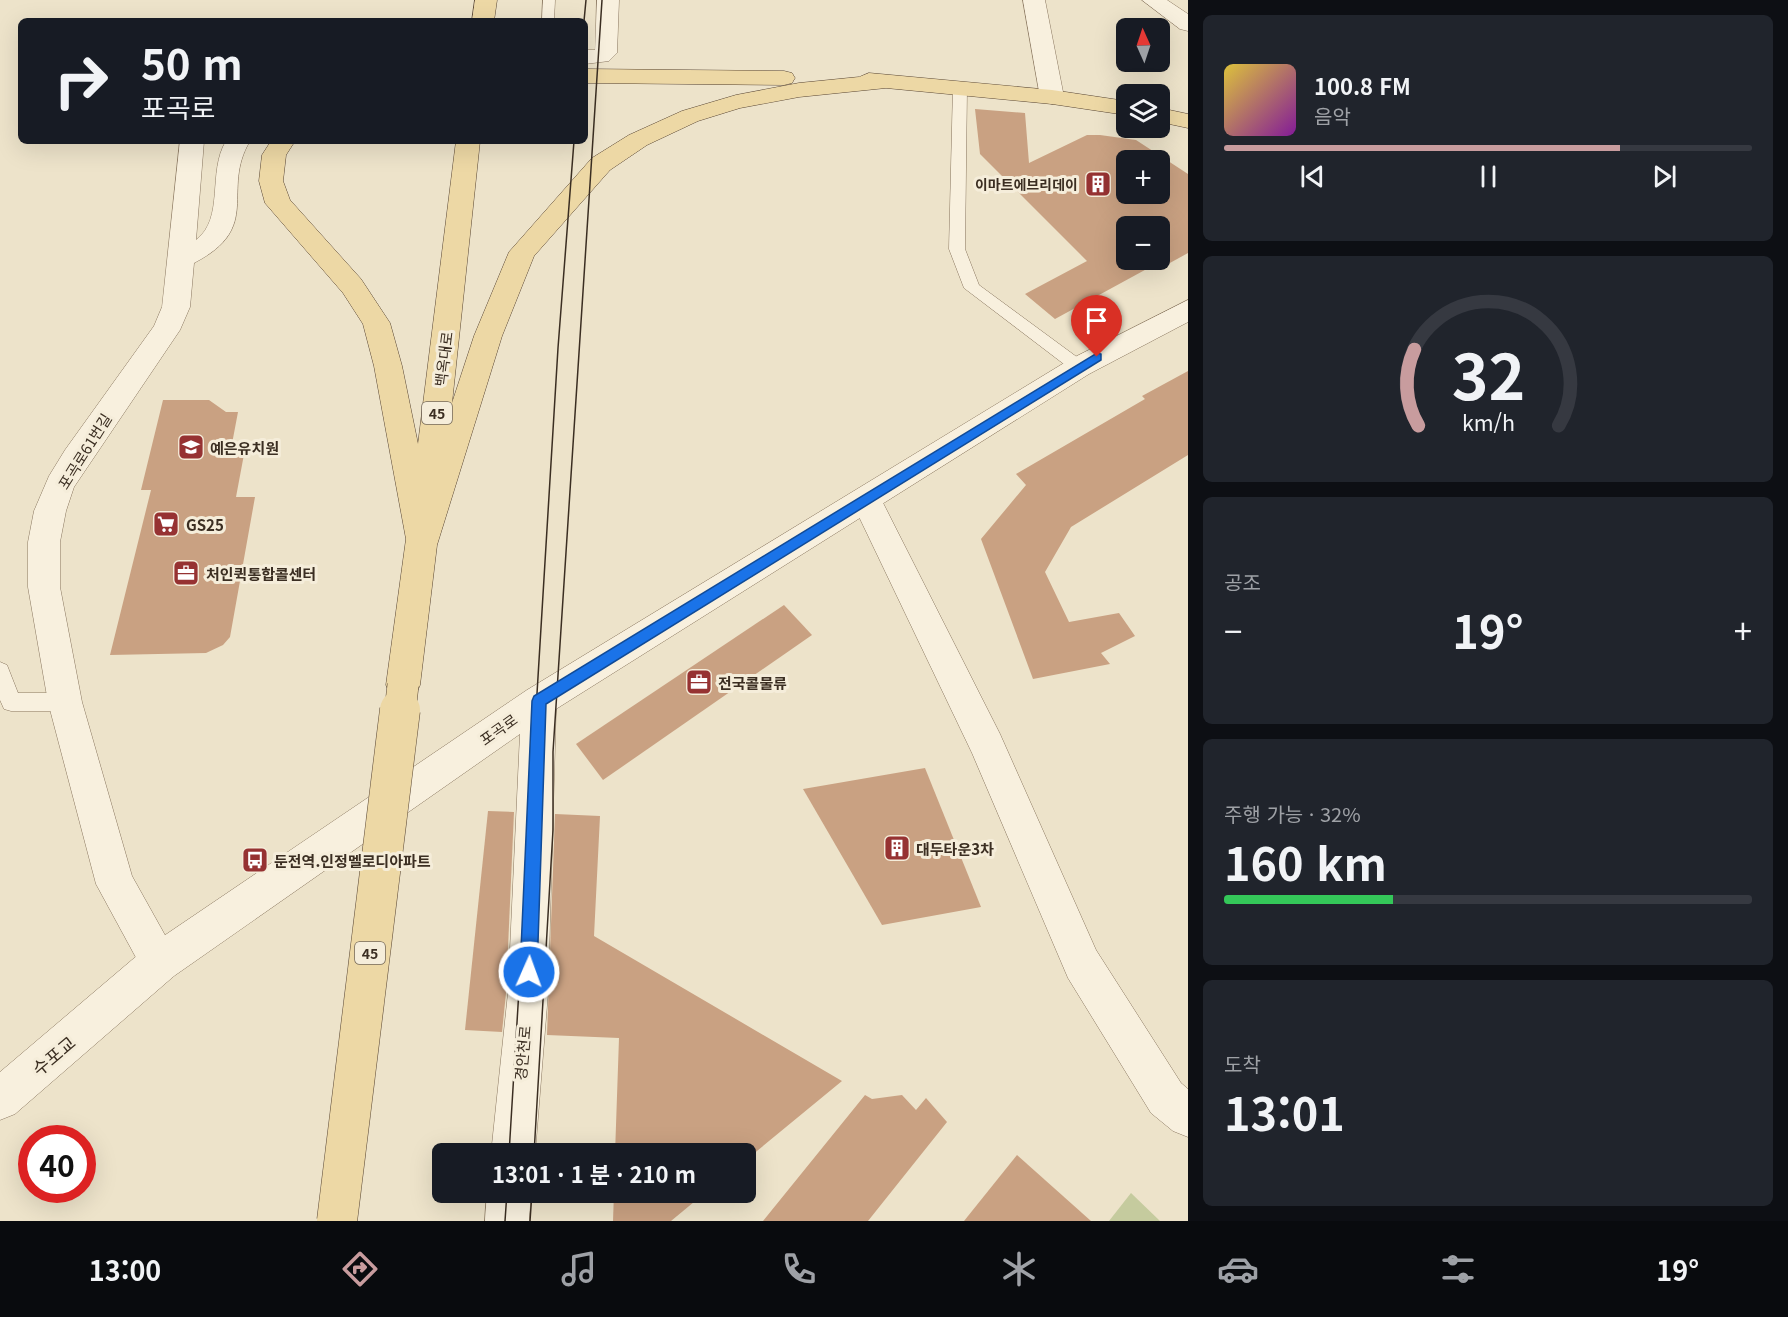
<!DOCTYPE html>
<html lang="ko">
<meta charset="utf-8">
<style>
:root{--surface:#171b24;--page:#20242c;--text:#f1f3f6;--muted:#9ea1a6;--line:#363941;--accent:#c89c9e}
body{margin:0;font-family:Georgia,"Noto Sans KR",serif;background:var(--page);color:var(--text);height:100vh;display:flex;flex-direction:column;font-size:22px;white-space:nowrap}
*{box-sizing:border-box;margin:0}
p{font-size:20px;color:var(--muted)}
.icon{flex:none;width:33px;height:33px;fill:none;stroke:currentColor;stroke-width:2;stroke-linecap:round;stroke-linejoin:round}
.map{position:relative;flex:1;overflow:hidden}
.details{display:flex;flex-direction:column;gap:15px;padding:15px;background:#0d0f14;width:600px}
.details>*{flex:none}
.guide{position:absolute;left:18px;top:18px;width:570px;height:126px;border-radius:9px;box-shadow:0 6px 24px #0002;background:#171b24;color:var(--text);overflow:hidden}
.needle{width:39px;rotate:357deg}
.controls{position:absolute;left:1116px;top:18px;display:grid;gap:12px}
.controls a{display:grid;place-items:center;width:54px;height:54px;border-radius:9px;background:var(--surface);box-shadow:0 6px 24px #0002;font-size:30px}
.speed{position:absolute;left:18px;top:1125px;display:flex;gap:12px;font-size:30px;font-weight:700;text-align:center}
.speed>*{display:grid;place-content:center;width:78px;height:78px;border-radius:50%;background:var(--surface);box-shadow:0 6px 24px #0002;line-height:1}
.speed .limit{border:9px solid #d22;background:#fff;color:#111}
.pin{position:absolute;display:grid;place-items:center;width:51px;height:51px;color:#fff;margin:-62px -26px;border-radius:50% 50% 50% 0;rotate:-45deg;box-shadow:0 0 6px #0007}
.pin .icon{rotate:45deg}
.me{position:absolute;width:66px;margin:-33px;rotate:2deg;stroke-linejoin:round;filter:drop-shadow(0 0 4px #0008)}
.turn{display:flex;align-items:center;gap:21px;height:126px;padding:0 24px;font-size:27px}
.turn .icon{width:78px;height:78px;stroke-width:2.5}
.turn b{display:block;font-size:42px;line-height:51px}
.big{font-size:45px;font-weight:700;line-height:1.1}
.details .card{flex:1;display:flex;flex-direction:column;justify-content:center;gap:9px;min-width:0;padding:0 21px;border-radius:9px;background:var(--page)}
.details .dial{align-items:center;gap:0}
.dial svg{height:156px;overflow:visible;fill:none;stroke:var(--line);stroke-width:7;stroke-linecap:round;text-anchor:middle}
.dial text{fill:var(--text);stroke:none}
.song{display:flex;align-items:center;gap:18px}
.cover{width:72px;height:72px;border-radius:9px;background:linear-gradient(135deg,hsl(50 70% 55%),hsl(290 70% 35%))}
.played{height:6px;border-radius:3px;background:linear-gradient(90deg,var(--accent) 75%,var(--line) 75%)}
.keys{display:flex;justify-content:space-around;direction:ltr}
.heat{display:flex;justify-content:space-between;align-items:center;font-size:33px;direction:ltr}
.charge{height:9px;border-radius:4px;background:linear-gradient(90deg,#34c759 32%,var(--line) 0)}
.trip{position:absolute;left:432px;top:1143px;width:324px;height:60px;border-radius:9px;background:var(--surface);box-shadow:0 6px 24px #0002;font-weight:700;line-height:60px;text-align:center}
.dock{display:flex;height:96px;justify-content:space-around;align-items:center;background:#090b0e;color:var(--muted)}
.dock .icon{width:42px;height:42px}
.dock .current{color:var(--accent)}
.dock b{font-size:27px;color:var(--text)}
main{display:flex;flex:1;min-height:0}
.map>svg:first-child{display:block}
</style>
<main>
<div class="map">
<svg width="1188" height="1221" viewBox="0 0 1188 1221">
<rect width="100%" height="100%" fill="#ede3ca"/>
<!-- green -->
<polygon fill="#c5cb9e" points="1131,1193 1160,1221 1109,1221"/>
<!-- building -->
<g fill="#c9a182" fill-rule="evenodd">
<path d="M975,109L1025,113L1029,163L1087,135H1100L1136,140L1188,174V253L1159,269L1154,265L1055,319L1025,294L1087,261L980,154ZM1126,160H1160V194H1126ZM1126,226H1160V260H1126Z"/>
<polygon points="1188,371 1188,455 1071,527 1045,572 1069,622 1119,613 1135,636 1101,653 1110,664 1033,679 981,539 1026,485 1016,474 1145,399 1142,396"/>
<polygon points="163,400 209,400 226,412 238,412 231,449 245,449 236,497 255,497 230,637 223,645 206,653 110,655 151,490 141,490"/>
<polygon points="784,605 812,635 603,780 576,744"/>
<polygon points="925,768 981,907 882,925 803,789"/>
<polygon points="488,811 514,812 506,993 502,1032 465,1030"/>
<polygon points="555,814 600,816 594,936 842,1081 746,1160 746,1154 615,1154 619,1038 547,1035"/>
<polygon points="865,1095 872,1099 902,1095 916,1110 926,1098 947,1122 868,1221 763,1221"/>
<polygon points="1017,1155 1091,1221 964,1221"/>
<polygon points="614,1192 706,1192 671,1221 613,1221"/>
</g>
<g fill="none" stroke-linecap="round" stroke-linejoin="round">
<defs>
<g id="service">
<polygon points="543,0 555,0 554,21 542,21"/>
<polygon points="960,83 967,87 965,249 979,285 1085,363 1087,367 1085,371 1079,373 1073,371 964,288 949,249 953,87"/>
<polygon points="0,662 7,665 18,693 65,693 72,695 75,702 72,709 65,711 11,711 4,709 0,700"/>
</g>
<g id="minor">
<polygon points="597,0 619,0 617,53 609,61 585,64 585,50 595,50"/>
<polygon points="1023,0 1045,0 1064,97 1060,102 1052,104 1044,102 1040,97"/>
<polygon points="1142,0 1167,0 1188,14 1188,31 1180,29"/>
<path d="M180,141H204L196,240C225,218 207,172 226,141H250C220,191 264,227 194,263L190,307L180,330L74,487L66,511L60,542V587L82,702L132,876L180,962L174,976L160,982L146,976L96,884L48,702L28,587V542L34,511L49,476L65,450L154,326L162,307Z"/>
<polygon points="866,488 877,491 1000,734 1096,950 1181,1083 1188,1089 1188,1137 1173,1131 1151,1113 1068,978 972,753 851,500 855,491"/>
</g>
<g id="tertiary">
<polygon points="1188,300 1188,322 1089,374 556,709 548,993 535,1154 491,1154 508,993 520,734 174,976 15,1114 0,1120 0,1072 146,948 527,690 1069,360"/>
<polygon points="487,1192 531,1192 529,1221 485,1221"/>
</g>
<g id="primary">
<polygon points="475,0 497,0 494,21 472,21"/>
<polygon points="585,69 784,71 792,73 795,78 792,83 784,85 585,83"/>
<polygon points="869,73 1052,90 1126,101 1126,115 1052,104 886,88 799,97 740,108 698,121 647,145 610,170 534,256 502,336 437,545 420,685 415,696 403,700 391,696 386,685 406,539 374,366 363,324 343,293 265,203 259,181 262,155 271,141 295,141 286,155 283,181 290,200 361,279 390,323 402,366 418,444 456,141 480,141 452,403 474,336 509,252 592,158 629,135 682,111 736,95 799,83 859,77"/>
<polygon points="1160,108 1188,114 1188,128 1160,122"/>
</g>
</defs>
<!-- service casing -->
<use href="#service" stroke="#89765f" stroke-width="1"/>
<!-- minor casing -->
<use href="#minor" stroke="#89765f" stroke-width="1"/>
<!-- tertiary casing -->
<use href="#tertiary" stroke="#89765f" stroke-width="1"/>
<!-- primary casing -->
<use href="#primary" stroke="#584533" stroke-width="1"/>
<!-- service -->
<use href="#service" fill="#f8f0de" fill-rule="evenodd"/>
<!-- minor -->
<use href="#minor" fill="#f8f0de" fill-rule="evenodd"/>
<!-- tertiary -->
<use href="#tertiary" fill="#f8f0de" fill-rule="evenodd"/>
<!-- primary -->
<use href="#primary" fill="#edd8a5" fill-rule="evenodd"/>
<!-- tram -->
<g stroke="#3b2e22" stroke-width="1.5">
<polyline points="584,21 586,0"/>
<polyline points="509,1154 558,348 574,141"/>
<polyline points="534,1154 553,830 553,752 602,0"/>
<polyline points="505,1221 507,1192"/>
<polyline points="530,1221 532,1192"/>
</g>
<defs>
<polyline id="primary-bridge-far1" points="400,712 403,685"/>
<polyline id="primary-bridge" points="337,1221 400,710"/>
</defs>
<!-- primary-bridge-far1 casing -->
<use href="#primary-bridge-far1" stroke="#584533" stroke-width="32" stroke-linecap="butt"/>
<!-- primary-bridge casing -->
<use href="#primary-bridge" stroke="#584533" stroke-width="41" stroke-linecap="butt"/>
<!-- primary-bridge-far1 -->
<use href="#primary-bridge-far1" stroke="#edd8a5" stroke-width="31"/>
<!-- primary-bridge -->
<use href="#primary-bridge" stroke="#edd8a5" stroke-width="40"/>
</g>
<!-- route -->
<polygon fill="#1a73e8" stroke="#114b97" stroke-width="1.5" points="1097,353 1101,354 1101,360 546,704 537,972 534,977 529,980 523,977 520,972 532,701 534,696"/>
<!-- icons -->
<defs>
<symbol id="building-square" viewBox="-11 -11 22 22"><rect x="-9" y="-9" width="18" height="18" rx="4" fill="#963232" stroke="#f5edda"/><path d="M-4-6H4V6H1V3H-1V6H-4ZM-2.5-4.3h1.7v1.8h-1.7ZM.8-4.3h1.7v1.8H.8ZM-2.5-1h1.7V.8h-1.7ZM.8-1h1.7V.8H.8Z" fill="#fff"/></symbol>
<symbol id="school-square" viewBox="-11 -11 22 22"><rect x="-9" y="-9" width="18" height="18" rx="4" fill="#963232" stroke="#f5edda"/><path d="M0-5L7-2L0 1L-7-2ZM-4 1L0 2.5L4 1V4Q0 6-4 4Z" fill="#fff"/></symbol>
<symbol id="supermarket-square" viewBox="-11 -11 22 22"><rect x="-9" y="-9" width="18" height="18" rx="4" fill="#963232" stroke="#f5edda"/><path d="M-6-5.5h2.5l.6 2H6L4.5 2H-2.5L-4.4-4H-6ZM-1.5 3.2a1.3 1.3 0 1 0 .1 0ZM3 3.2a1.3 1.3 0 1 0 .1 0Z" fill="#fff"/></symbol>
<symbol id="office-square" viewBox="-11 -11 22 22"><rect x="-9" y="-9" width="18" height="18" rx="4" fill="#963232" stroke="#f5edda"/><path d="M-6-3h4V-5.5h4V-3h4V5H-6ZM-1-4.5V-3h2v-1.5ZM-6 0V1H6V0Z" fill="#fff"/></symbol>
<symbol id="bus-square" viewBox="-11 -11 22 22"><rect x="-9" y="-9" width="18" height="18" rx="4" fill="#963232" stroke="#f5edda"/><path d="M-5-6H5V4H4V6H2V4H-2V6H-4V4H-5ZM-3.5-4V0h7V-4ZM-3.5 1.2v1.5H-2V1.2ZM2 1.2v1.5H3.5V1.2Z" fill="#fff"/></symbol>
</defs>
<g fill-rule="evenodd">
<use href="#building-square" x="1083" y="169" width="30" height="30"/>
<use href="#school-square" x="176" y="432" width="30" height="30"/>
<use href="#supermarket-square" x="151" y="509" width="30" height="30"/>
<use href="#office-square" x="171" y="558" width="30" height="30"/>
<use href="#office-square" x="684" y="667" width="30" height="30"/>
<use href="#building-square" x="882" y="833" width="30" height="30"/>
<use href="#bus-square" x="240" y="845" width="30" height="30"/>
</g>
<g text-anchor="middle" dominant-baseline="central" stroke-width="6" stroke-linejoin="round" paint-order="stroke">
<!-- far-poi labels -->
<g font-size="14" font-weight="bold" fill="#3b2e22" stroke="#f5edda" text-anchor="end">
<text x="1078" y="184">이마트에브리데이</text>
</g>
<!-- shield labels -->
<g fill="#f5edda" stroke="#736759" stroke-width="1.5">
<rect x="422" y="402" width="30" height="22" rx="4.5"/>
<rect x="355" y="942" width="30" height="22" rx="4.5"/>
</g>
<g font-size="14" font-weight="bold" fill="#3b2e22">
<text x="437" y="413">45</text>
<text x="370" y="953">45</text>
</g>
<!-- street labels -->
<g font-size="15" fill="#3b2e22" stroke="#f5edda">
<text transform="translate(443 359) rotate(-83)">백옥대로</text>
<text transform="translate(84 451) rotate(-58)">포곡로61번길</text>
<text transform="translate(498 729) rotate(-35)">포곡로</text>
<text transform="translate(522 1053) rotate(-85)">경안천로</text>
</g>
<!-- poi labels -->
<g font-size="15" font-weight="bold" fill="#3b2e22" stroke="#f5edda" text-anchor="start">
<text x="210" y="447">예은유치원</text>
<text x="186" y="524">GS25</text>
<text x="206" y="573">처인퀵통합콜센터</text>
<text x="718" y="682">전국콜물류</text>
<text x="916" y="848">대두타운3차</text>
<text x="274" y="860">둔전역.인정멜로디아파트</text>
</g>
<!-- near-street labels -->
<g font-size="18" fill="#3b2e22" stroke="#f5edda">
<text transform="translate(53 1055) rotate(-40)">수포교</text>
</g>
</g>
</svg>
<div class="controls">
<a><svg class="needle" viewBox="-14 -14 28 28"><path d="M0-13l5 13h-10z" fill="#e53935"/><path d="M0 13l5-13h-10z" fill="#9ea1a6"/></svg></a>
<a><svg class="icon" aria-label="layers" viewBox="0 0 24 24"><path d="M12 4l9 5-9 5-9-5zM3 14l9 5 9-5"/></svg></a>
<a>+</a>
<a>−</a>
</div>
<div class="speed"><div class="limit">40</div></div>
<div class="pin" style="left:1097px;top:357px;background:#d93025"><svg class="icon" aria-label="arrive" viewBox="0 0 24 24"><path d="M6 21V4h12l-3 4 3 4H6"/></svg></div>
<svg class="me" style="left:529px;top:972px" viewBox="-20 -20 40 40"><circle r="17" fill="#1a73e8" stroke="#fff" stroke-width="3"/><path d="M0-11L8 9 0 5-8 9z" fill="#fff"/></svg>
<div class="trip">13:01 · 1 분 · 210 m</div>
<div class="guide">
<div class="turn"><svg class="icon" aria-label="right" viewBox="0 0 24 24"><path d="M7 20v-9h11M14 6l5 5-5 5"/></svg><div><b>50 m</b>포곡로</div></div>
</div>
</div>
<section class="details">
<div class="card">
<div class="song"><i class="cover"></i><div><b>100.8 FM</b><p>음악</p></div></div>
<div class="played"></div>
<div class="keys"><svg class="icon" aria-label="previous" viewBox="0 0 24 24"><path d="M18 5L8 12l10 7zM5 5v14"/></svg><svg class="icon" aria-label="pause" viewBox="0 0 24 24"><path d="M8 5v14M16 5v14"/></svg><svg class="icon" aria-label="next" viewBox="0 0 24 24"><path d="M6 5l10 7-10 7zM19 5v14"/></svg></div>
</div>
<div class="card dial"><svg viewBox="0 0 100 80">
<path d="M14 69A42 42 0 1 1 86 69"/>
<path d="M14 69A42 42 0 0 1 12 30" stroke="#c89c9e"/>
<text x="50" y="56" font-size="32" font-weight="700">32</text>
<text x="50" y="72" font-size="11">km/h</text>
</svg></div>
<div class="card"><p>공조</p>
<div class="heat"><a>−</a><b class="big">19°</b><a>+</a></div>
</div>
<div class="card"><p>주행 가능 · 32%</p><b class="big">160 km</b><div class="charge"></div></div>
<div class="card"><p>도착</p><b class="big">13:01</b></div>
</section>
</main>
<nav class="dock">
<b>13:00</b>
<svg class="icon current" aria-label="directions" viewBox="0 0 24 24"><path d="M12 3l9 9-9 9-9-9zM9 14v-3h6M13 9l2 2-2 2"/></svg>
<svg class="icon" aria-label="music" viewBox="0 0 24 24"><path d="M9 18V5l10-2v13"/><circle cx="6" cy="18" r="3"/><circle cx="16" cy="16" r="3"/></svg>
<svg class="icon" aria-label="phone" viewBox="0 0 24 24"><path d="M5 4h4l2 5-3 2q2 4 5 5l2-3 5 2v4C11 20 4 13 5 4z"/></svg>
<svg class="icon" aria-label="climate" viewBox="0 0 24 24"><path d="M12 3v18M4 7l16 10M4 17L20 7"/></svg>
<svg class="icon" aria-label="car" viewBox="0 0 24 24"><path d="M5 17H2v-5l4-1 3-4h7l3 4 3 1v5h-3M9 17h6M6 11h13"/><circle cx="7" cy="17" r="2"/><circle cx="17" cy="17" r="2"/></svg>
<svg class="icon" aria-label="filters" viewBox="0 0 24 24"><path d="M4 7h16M4 17h16"/><circle cx="9" cy="7" r="2"/><circle cx="15" cy="17" r="2"/></svg>
<b>19°</b>
</nav>
